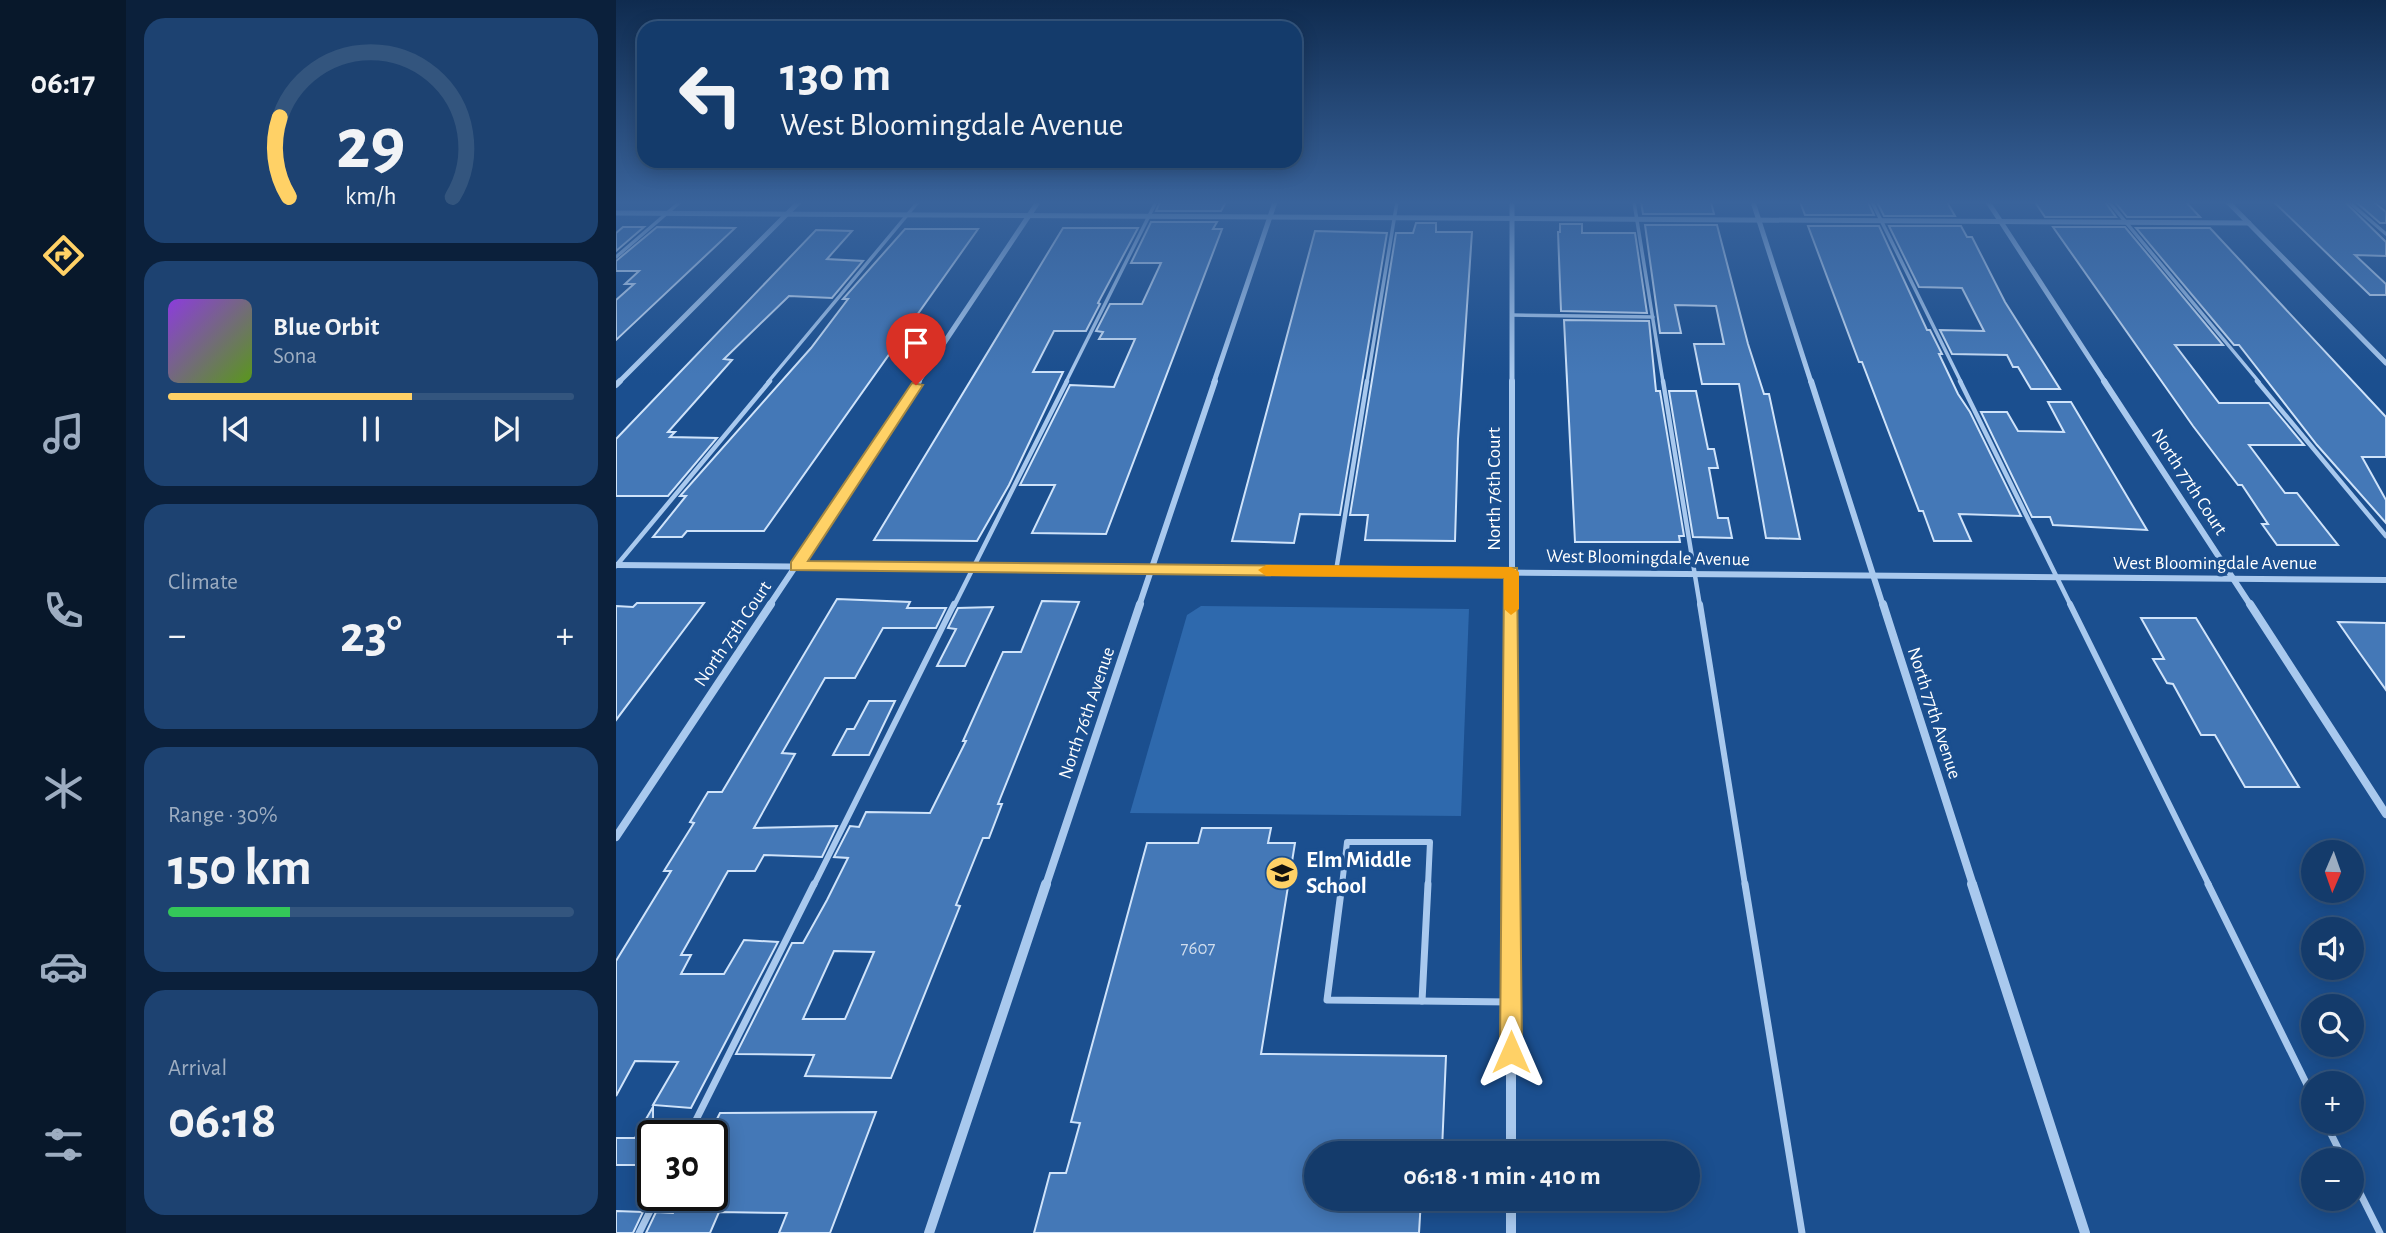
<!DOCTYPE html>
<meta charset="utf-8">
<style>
:root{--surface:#143b6b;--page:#1d4271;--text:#f1f3f6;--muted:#9dadc1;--line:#33557e;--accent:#ffd166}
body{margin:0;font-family:"Alegreya Sans",sans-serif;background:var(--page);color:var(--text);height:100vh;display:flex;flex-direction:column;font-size:26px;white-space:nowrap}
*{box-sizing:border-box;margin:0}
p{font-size:23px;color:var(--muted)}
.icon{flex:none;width:38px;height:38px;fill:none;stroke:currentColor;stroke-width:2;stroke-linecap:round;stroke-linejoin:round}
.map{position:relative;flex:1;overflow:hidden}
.side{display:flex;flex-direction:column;gap:18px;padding:18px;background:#0b203b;width:490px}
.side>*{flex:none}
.guide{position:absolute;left:21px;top:21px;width:665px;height:147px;border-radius:21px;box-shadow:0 4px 18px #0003,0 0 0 2px var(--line);background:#143b6b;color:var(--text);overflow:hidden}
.needle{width:46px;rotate:182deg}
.fabs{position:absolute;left:1685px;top:840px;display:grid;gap:14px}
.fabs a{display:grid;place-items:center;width:63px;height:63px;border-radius:50%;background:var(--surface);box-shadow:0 4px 18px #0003,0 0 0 2px var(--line);font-size:35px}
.speed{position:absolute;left:21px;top:1120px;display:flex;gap:14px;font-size:35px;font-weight:700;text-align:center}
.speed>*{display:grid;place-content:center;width:91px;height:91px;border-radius:50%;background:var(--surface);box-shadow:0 4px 18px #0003,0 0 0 2px var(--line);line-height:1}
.speed .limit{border:4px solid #111;border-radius:10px;background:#fff;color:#111}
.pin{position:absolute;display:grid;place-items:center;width:60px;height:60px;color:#fff;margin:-72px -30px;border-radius:50% 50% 50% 0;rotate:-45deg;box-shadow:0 0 7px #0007}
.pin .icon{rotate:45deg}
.me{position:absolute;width:77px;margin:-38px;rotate:0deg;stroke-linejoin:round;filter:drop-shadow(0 0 5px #0008)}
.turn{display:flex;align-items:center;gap:24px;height:147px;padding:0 28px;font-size:32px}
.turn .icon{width:91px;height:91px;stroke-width:2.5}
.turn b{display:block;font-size:49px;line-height:60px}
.big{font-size:52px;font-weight:700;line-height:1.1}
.side .tile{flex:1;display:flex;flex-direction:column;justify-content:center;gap:10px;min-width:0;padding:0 24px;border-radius:21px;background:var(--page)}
.side .dial{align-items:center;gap:0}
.dial svg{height:182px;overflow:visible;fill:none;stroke:var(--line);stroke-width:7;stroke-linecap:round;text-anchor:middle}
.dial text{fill:var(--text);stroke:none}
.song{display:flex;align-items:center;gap:21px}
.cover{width:84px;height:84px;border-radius:10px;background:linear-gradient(135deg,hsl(270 70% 55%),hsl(90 70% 35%))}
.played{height:7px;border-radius:4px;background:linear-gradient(90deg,var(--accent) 60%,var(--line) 60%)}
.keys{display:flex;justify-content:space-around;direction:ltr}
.heat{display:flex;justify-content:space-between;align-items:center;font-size:38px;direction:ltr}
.charge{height:10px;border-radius:5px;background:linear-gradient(90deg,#34c759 30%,var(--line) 0)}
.trip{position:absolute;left:688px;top:1141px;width:396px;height:70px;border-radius:35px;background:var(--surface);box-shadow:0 4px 18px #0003,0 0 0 2px var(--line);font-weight:700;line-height:70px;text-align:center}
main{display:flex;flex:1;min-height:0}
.dock{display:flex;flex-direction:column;width:126px;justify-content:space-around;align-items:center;background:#08182b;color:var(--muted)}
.dock .icon{width:49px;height:49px}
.dock .selected{color:var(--accent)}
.dock b{font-size:32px;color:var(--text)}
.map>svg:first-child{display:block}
</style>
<main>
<nav class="dock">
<b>06:17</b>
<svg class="icon selected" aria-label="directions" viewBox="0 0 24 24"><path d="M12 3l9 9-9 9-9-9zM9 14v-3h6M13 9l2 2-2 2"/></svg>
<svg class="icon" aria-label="music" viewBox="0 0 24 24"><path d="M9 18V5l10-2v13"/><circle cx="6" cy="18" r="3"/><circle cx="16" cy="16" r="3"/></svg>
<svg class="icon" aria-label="phone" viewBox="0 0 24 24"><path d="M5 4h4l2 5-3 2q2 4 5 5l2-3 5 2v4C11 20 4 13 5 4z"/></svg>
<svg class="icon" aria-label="climate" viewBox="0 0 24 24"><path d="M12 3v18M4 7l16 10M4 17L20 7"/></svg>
<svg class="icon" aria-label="car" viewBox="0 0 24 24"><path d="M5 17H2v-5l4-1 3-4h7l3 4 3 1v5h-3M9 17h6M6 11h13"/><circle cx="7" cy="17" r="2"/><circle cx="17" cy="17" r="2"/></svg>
<svg class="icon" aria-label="filters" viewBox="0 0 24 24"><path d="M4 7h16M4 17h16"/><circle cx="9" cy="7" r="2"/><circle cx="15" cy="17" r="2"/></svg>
</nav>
<section class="side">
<div class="tile dial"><svg viewBox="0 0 100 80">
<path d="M14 69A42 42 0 1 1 86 69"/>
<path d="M14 69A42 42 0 0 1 10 34" stroke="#ffd166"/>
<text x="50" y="56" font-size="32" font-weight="700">29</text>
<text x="50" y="72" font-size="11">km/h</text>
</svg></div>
<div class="tile">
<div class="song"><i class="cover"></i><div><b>Blue Orbit</b><p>Sona</p></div></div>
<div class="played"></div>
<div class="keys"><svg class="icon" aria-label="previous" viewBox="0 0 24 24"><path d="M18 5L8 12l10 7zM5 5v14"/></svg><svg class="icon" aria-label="pause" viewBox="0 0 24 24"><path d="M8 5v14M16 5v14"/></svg><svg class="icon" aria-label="next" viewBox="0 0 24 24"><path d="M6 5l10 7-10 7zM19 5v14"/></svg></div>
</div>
<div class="tile"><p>Climate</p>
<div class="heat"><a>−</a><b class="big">23°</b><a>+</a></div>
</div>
<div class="tile"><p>Range · 30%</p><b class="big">150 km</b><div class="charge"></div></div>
<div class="tile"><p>Arrival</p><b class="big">06:18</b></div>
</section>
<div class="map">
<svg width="1770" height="1233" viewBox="0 0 1770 1233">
<rect width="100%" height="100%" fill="#1b4f8f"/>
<!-- green -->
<polygon fill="#2e69ad" points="585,606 853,609 845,816 514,813 571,615"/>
<!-- building -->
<g fill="#4478b7" stroke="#cfe3fa" stroke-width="2" fill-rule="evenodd">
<polygon points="544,202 610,202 605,211 540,211"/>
<polygon points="1025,202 1095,202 1098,214 1027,214"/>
<polygon points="1184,202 1252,202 1258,215 1189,215"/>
<polygon points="1261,202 1331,202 1339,216 1268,216"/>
<polygon points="1419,202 1489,202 1500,217 1429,217"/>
<polygon points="1499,202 1570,202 1584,217 1511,217"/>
<polygon points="1658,202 1729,202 1770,242 1770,256 1739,255 1770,284 1770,295 1754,295"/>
<polygon points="1740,202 1758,202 1770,212 1770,223 1764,223"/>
<polygon points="535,222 601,222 597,229 606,229 490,534 416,533 439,485 404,485 454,385 498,387 519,339 483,339 487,332 480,331 494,304 526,304 545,263 515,263"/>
<polygon points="800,223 820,223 820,232 856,232 842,439 839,541 749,540 752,515 734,515 756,380 780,233 797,233"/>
<polygon points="944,224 966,224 966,233 1019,233 1031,313 945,311 942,232 944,232"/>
<polygon points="1029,225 1101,225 1132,344 1148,394 1153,394 1184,539 1150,538 1123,384 1086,384 1078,344 1108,344 1100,306 1059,305 1065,333 1044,333"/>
<polygon points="1192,226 1263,226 1311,330 1314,330 1326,354 1323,354 1342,394 1354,412 1405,516 1343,514 1355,541 1318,541 1307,511 1303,511 1246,362 1243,362"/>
<polygon points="1273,226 1345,226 1351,237 1356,237 1389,302 1444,389 1415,389 1402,367 1397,367 1391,355 1336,354 1324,330 1368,331 1346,288 1303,287"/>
<polygon points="7,227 28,227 0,251 0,233"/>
<polygon points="41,227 119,228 0,340 0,300 18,284 9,284 23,271 0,271 0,261"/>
<polygon points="1437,227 1509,227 1607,345 1559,345 1603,403 1653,403 1688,445 1633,445 1669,493 1681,493 1722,545 1661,545 1646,524 1652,524 1626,485 1622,485 1577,426"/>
<polygon points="447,228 522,228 482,303 484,304 470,331 438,331 417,372 447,372 393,485 361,541 258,540"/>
<polygon points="1520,228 1594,228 1770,417 1770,457 1746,457 1770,500 1770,523 1701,445 1623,345 1618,345"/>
<polygon points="289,229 362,229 148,531 71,531 66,537 37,537 70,496 64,496 195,348 232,299 227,299"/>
<polygon points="200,230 236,231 211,259 247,261 216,298 173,296 108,359 116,360 52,432 59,432 54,437 101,438 52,496 0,496 0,439"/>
<polygon points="699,231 771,233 724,515 684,514 678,543 616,541"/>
<polygon points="948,320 1033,321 1040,391 1044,391 1068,536 1063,536 1064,542 959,542"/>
<polygon points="1053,391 1080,391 1092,449 1098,449 1102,468 1093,468 1102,518 1112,518 1116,538 1077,537"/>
<polygon points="1432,402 1455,402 1531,530 1437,525 1434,517 1416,517 1365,412 1391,412 1402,431 1448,432"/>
<polygon points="221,599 294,602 291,608 330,608 320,628 267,628 239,678 209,678 166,753 179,754 138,828 221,826 206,857 148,855 139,871 112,871 65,955 75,955 65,974 108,974 128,940 162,942 75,1108 37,1105 62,1062 19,1061 0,1096 0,961 55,871 48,871 78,823 74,822 92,792 106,792"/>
<path d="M426,601L463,602L382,804H386L373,838H367L340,905L344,906L275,1078L189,1076L198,1055L120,1054L176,943H187L211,900L232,858L218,857L234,826L243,827L250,812L314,813L350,741H347L387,652H405ZM218,951L258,952L229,1019H187Z"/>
<polygon points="21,603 88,603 0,720 0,606 17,607"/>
<polygon points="377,607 349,666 321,666 340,629 332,628 342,608"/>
<polygon points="1525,618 1580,618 1683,787 1629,787 1599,735 1585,735 1557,684 1551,683 1537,659 1548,659"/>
<polygon points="1722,622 1770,623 1770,690 1738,645"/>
<polygon points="253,701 279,701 253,755 217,755 231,729 238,729"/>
<polygon points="586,828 655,828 652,843 679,843 645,1054 830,1056 826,1150 807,1150 807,1153 700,1153 700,1199 805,1199 803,1233 418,1233 434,1173 450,1173 464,1123 455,1122 531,843 582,843"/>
<polygon points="37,1107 37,1165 0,1165 0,1138 19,1138"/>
<polygon points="260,1112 214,1233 163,1233 171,1213 103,1212 94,1233 30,1233 40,1212 57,1213 65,1195 96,1195 96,1129 104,1113"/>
<polygon points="0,1211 27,1212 17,1233 0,1233"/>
</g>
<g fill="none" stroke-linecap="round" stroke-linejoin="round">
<!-- service-far3 -->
<g stroke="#a9c9ee" stroke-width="3.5">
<polyline points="1018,202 1047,382"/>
<polyline points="1256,202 1345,382"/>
<polyline points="1493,202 1643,382"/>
<polyline points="1733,202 1770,234"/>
<polyline points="0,257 64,202"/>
<polyline points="896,315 1037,317"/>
<polyline points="152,382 302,202"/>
<polyline points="450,382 540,202"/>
<polyline points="751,382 781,202"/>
</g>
<!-- service-far2 -->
<g stroke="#a9c9ee" stroke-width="4.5">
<polyline points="1047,381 1084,606"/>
<polyline points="1344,381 1455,606"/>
<polyline points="1641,381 1770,536"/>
<polyline points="0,566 154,381"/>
<polyline points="720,571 751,381"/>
<polyline points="338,606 451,381"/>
</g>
<!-- service-far1 -->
<g stroke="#a9c9ee" stroke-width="6">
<polyline points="1084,604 1129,885"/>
<polyline points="1454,604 1593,885"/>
<polyline points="198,885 338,604"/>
<polyline points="726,885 731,842 814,842 812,885"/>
</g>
<!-- service -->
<g stroke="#a9c9ee" stroke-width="7">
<polyline points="726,884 711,1000 895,1002"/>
<polyline points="1129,884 1186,1233"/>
<polyline points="1592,884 1698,1099"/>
<polyline points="806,1001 812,884"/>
<polyline points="1709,1122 1728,1160"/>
<polyline points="72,1136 198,884"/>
<polyline points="1736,1177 1764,1233"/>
<polyline points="23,1233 42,1195"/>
</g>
<!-- minor-far3 -->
<g stroke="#a9c9ee" stroke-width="5">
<polyline points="1137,202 1195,382"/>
<polyline points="1372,202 1489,382"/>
<polyline points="1612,202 1770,363"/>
<polyline points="0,213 1633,223"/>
<polyline points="3,382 183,202"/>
<polyline points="302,382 422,202"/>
<polyline points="598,382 659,202"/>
<polyline points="896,382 896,202"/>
</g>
<!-- minor-far2 -->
<g stroke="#a9c9ee" stroke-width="6">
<polyline points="1195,381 1267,606"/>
<polyline points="1488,381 1635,606"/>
<polyline points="0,385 4,381"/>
<polyline points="0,565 1770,580"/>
<polyline points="153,606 303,381"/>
<polyline points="523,606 599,381"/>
<polyline points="896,606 896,381"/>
</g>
<!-- minor-far1 -->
<g stroke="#a9c9ee" stroke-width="8">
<polyline points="1267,604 1357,885"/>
<polyline points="1634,604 1770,814"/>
<polyline points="0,837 155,604"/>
<polyline points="430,885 524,604"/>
<polyline points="895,885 896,604"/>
</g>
<!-- minor -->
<g stroke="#a9c9ee" stroke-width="10">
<polyline points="1356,884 1469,1233"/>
<polyline points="895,1153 895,884"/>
<polyline points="895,1199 895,1233"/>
<polyline points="313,1233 430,884"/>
</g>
</g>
<!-- sky -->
<linearGradient id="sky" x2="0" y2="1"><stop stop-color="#0f2b4f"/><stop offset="0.54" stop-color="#39639b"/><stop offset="1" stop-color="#39639b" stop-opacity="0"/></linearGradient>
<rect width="1770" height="375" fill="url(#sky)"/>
<!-- route -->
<polygon fill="#ffd166" stroke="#a68842" stroke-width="2" points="296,383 307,385 192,561 901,568 906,1052 903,1060 895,1063 888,1060 884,1052 888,578 175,570 175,562"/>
<!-- slow -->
<polygon fill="#f59e0b" points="650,565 895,567 903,572 903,609 895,615 888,609 888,578 650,576 642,570"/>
<!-- icons -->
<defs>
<symbol id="school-disc" viewBox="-11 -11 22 22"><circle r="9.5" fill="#ffd166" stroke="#1b4f8f"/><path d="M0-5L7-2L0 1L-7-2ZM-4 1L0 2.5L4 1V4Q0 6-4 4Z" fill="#111"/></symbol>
</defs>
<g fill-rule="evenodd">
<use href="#school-disc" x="647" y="854" width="38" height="38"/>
</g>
<g text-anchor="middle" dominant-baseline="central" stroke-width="7" stroke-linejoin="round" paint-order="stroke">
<!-- street labels -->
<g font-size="19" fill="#fff" stroke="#1b4f8f">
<text transform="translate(1573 482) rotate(57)">North 77th Court</text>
<text transform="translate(878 489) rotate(-90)">North 76th Court</text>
<text transform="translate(1032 558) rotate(1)">West Bloomingdale Avenue</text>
<text x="1599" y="563">West Bloomingdale Avenue</text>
<text transform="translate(117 634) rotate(-56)">North 75th Court</text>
<text transform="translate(471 713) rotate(-71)">North 76th Avenue</text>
<text transform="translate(1318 713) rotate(72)">North 77th Avenue</text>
</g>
<!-- near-number labels -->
<g font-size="19" fill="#d0dded">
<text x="582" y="948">7607</text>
</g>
<!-- near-poi labels -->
<g font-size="23" font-weight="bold" fill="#fff" stroke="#1b4f8f" text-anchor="start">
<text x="690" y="860">Elm Middle<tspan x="690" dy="26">School</tspan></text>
</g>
</g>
</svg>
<div class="fabs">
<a><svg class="needle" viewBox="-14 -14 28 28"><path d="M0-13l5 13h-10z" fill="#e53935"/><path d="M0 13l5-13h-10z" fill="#9dadc1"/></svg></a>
<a><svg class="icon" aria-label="sound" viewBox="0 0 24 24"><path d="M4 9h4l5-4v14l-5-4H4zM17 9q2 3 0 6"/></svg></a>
<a><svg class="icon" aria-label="search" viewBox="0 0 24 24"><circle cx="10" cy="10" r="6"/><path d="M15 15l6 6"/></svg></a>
<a>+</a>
<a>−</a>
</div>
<div class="speed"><div class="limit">30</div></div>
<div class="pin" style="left:300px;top:385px;background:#d93025"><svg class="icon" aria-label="arrive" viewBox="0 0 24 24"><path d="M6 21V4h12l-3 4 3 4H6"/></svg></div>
<svg class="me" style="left:895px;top:1052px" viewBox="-20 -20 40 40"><path d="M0-17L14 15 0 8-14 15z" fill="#ffd166" stroke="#fff" stroke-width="4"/></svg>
<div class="trip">06:18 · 1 min · 410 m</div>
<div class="guide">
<div class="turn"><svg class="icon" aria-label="left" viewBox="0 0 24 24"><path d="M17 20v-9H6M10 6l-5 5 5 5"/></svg><div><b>130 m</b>West Bloomingdale Avenue</div></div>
</div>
</div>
</main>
